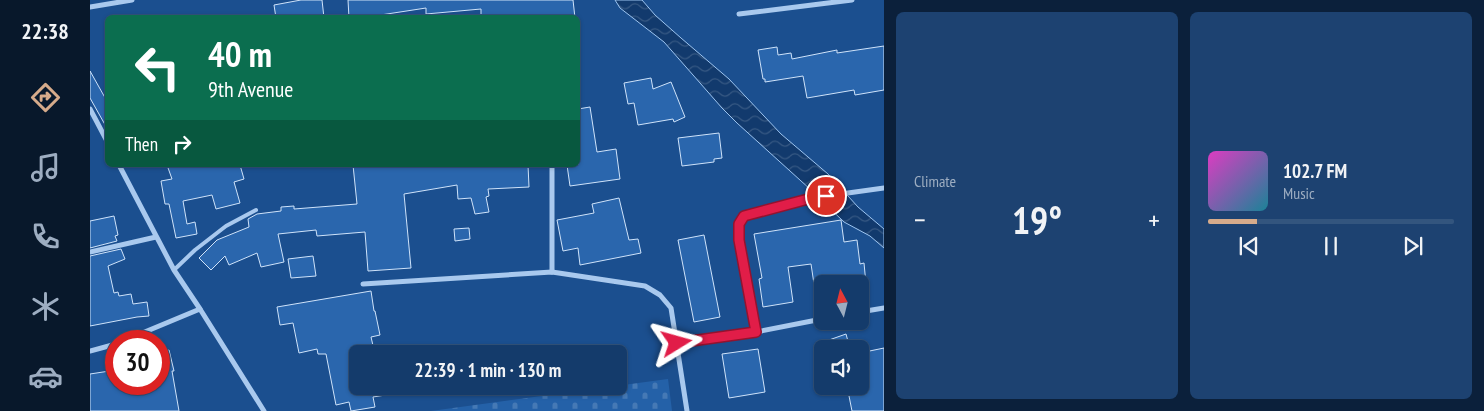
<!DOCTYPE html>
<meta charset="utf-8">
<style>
:root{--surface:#143b6b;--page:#1d4271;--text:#f1f3f6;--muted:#9dadc1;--line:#33557e;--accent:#d6ab8b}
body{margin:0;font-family:"PT Sans Narrow",sans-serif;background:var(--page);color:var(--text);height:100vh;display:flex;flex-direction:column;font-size:19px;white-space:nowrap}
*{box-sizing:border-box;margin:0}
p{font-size:16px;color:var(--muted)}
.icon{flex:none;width:28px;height:28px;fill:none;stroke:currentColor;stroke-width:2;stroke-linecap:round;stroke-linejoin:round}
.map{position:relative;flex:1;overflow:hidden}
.panel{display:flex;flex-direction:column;gap:12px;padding:12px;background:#0b203b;width:600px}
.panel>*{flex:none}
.hud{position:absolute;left:15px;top:15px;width:475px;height:152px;border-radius:8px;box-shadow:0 1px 4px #0004,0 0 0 1px var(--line);background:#0b6e4f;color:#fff;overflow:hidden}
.needle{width:32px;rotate:353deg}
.tools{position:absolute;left:724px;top:275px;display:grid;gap:10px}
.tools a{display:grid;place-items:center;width:55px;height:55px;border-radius:8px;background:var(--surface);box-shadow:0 1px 4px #0004,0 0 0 1px var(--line);font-size:25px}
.speed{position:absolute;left:15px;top:330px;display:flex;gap:10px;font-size:25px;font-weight:700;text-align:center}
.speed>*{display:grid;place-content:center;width:65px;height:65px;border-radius:50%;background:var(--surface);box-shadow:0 1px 4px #0004,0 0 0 1px var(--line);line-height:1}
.speed .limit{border:8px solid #d22;background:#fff;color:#111}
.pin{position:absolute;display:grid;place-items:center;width:42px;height:42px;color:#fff;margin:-21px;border:2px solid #fff;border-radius:50%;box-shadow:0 1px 5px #0007}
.me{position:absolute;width:55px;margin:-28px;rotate:82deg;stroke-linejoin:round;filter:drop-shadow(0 0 4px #0008)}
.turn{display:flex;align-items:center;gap:18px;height:105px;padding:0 20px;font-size:22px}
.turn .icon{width:65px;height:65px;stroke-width:2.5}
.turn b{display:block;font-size:35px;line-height:42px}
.then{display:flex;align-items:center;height:48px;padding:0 20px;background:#0003;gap:10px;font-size:19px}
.big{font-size:38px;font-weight:700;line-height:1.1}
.panel .widget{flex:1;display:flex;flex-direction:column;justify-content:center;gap:8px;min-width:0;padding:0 18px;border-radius:8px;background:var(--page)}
.song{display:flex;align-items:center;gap:15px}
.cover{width:60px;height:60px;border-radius:8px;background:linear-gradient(135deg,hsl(310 70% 55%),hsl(190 70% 35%))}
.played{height:5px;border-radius:2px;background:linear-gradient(90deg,var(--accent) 20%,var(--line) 20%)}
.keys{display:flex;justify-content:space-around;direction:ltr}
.heat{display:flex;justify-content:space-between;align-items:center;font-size:28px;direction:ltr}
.panel .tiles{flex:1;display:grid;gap:12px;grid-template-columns:repeat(2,1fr)}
.trip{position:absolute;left:259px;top:345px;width:278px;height:50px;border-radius:8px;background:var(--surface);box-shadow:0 1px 4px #0004,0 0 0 1px var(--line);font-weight:700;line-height:50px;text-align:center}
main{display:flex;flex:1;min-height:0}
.dock{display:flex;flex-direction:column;width:90px;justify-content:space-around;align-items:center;background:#08182b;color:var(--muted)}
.dock .icon{width:35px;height:35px}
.dock .on{color:var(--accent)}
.dock b{font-size:22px;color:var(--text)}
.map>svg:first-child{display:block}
</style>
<main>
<nav class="dock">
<b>22:38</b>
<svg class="icon on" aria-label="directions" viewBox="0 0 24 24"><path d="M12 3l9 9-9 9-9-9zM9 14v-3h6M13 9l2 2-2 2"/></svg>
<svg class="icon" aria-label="music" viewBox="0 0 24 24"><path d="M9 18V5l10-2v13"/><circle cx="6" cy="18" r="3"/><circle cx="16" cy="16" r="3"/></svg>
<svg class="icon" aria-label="phone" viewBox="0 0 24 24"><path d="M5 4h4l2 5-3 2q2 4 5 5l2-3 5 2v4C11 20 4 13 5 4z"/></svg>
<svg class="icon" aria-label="climate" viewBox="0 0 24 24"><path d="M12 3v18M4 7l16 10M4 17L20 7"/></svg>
<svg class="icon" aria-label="car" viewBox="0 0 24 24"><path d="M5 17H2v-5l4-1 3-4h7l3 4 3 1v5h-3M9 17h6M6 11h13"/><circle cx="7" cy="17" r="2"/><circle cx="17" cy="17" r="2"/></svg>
</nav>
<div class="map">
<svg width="794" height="411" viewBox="0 0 794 411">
<defs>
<pattern id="cemetery-stones" width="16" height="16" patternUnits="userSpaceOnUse" patternTransform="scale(1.25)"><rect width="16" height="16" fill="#2461a8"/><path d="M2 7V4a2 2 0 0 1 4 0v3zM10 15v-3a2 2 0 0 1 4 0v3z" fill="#4579b5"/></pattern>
<pattern id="water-waves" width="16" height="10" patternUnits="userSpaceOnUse" patternTransform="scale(1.25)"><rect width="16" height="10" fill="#123a6d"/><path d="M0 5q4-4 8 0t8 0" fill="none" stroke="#365883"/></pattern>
</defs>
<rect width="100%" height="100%" fill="#1b4f8f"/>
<!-- cemetery -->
<polygon fill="url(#cemetery-stones)" points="578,379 582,411 341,411"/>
<!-- water -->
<polygon fill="url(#water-waves)" stroke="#9cc4f0" points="525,0 552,0 565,15 591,38 639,79 691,134 738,174 768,207 794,229 794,248 780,236 754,222 721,190 647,123 632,108 574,42 530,8"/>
<!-- building -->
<g fill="#2a66ad" stroke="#cfe3fa">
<polygon points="211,0 232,0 234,18 186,18 184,5"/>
<polygon points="258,0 483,0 485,18 391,18 391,9 336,14 336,8 284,16 284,18 259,18"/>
<polygon points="794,46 794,90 765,95 764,90 717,98 713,76 675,82 675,79 673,79 668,50 687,47 688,55 701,53 702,59 747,50 747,53"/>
<polygon points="0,71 18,103 18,130 0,98"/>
<polygon points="561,78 563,89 581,82 595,117 584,122 583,119 548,125 544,103 538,104 534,83"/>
<polygon points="500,107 507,152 526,149 530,179 480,186 477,165 488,165 488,109"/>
<polygon points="629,133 632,158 624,159 624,162 592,166 588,138"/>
<polygon points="77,165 150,165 154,179 144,182 150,203 126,209 122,195 93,201 97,224 105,222 107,234 86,238 79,204 75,204 71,181 82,179"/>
<polygon points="263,165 438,165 439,187 398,189 399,196 396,197 399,212 385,214 381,198 368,199 367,185 314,194 321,268 278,271 275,232 227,236 226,230 188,234 194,262 171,267 167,253 139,265 135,256 121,270 109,258 127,240 159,227 158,219 167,214 191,211 191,207 204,206 204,209 267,204"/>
<polygon points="529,198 539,240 548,239 551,253 490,265 488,248 473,251 467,220 504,213 502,204"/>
<polygon points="24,216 28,235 25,236 27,241 0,248 0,221"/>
<polygon points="751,220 754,242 767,240 770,264 774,263 776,284 724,284 721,264 698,267 703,302 673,307 669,279 672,278 664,234"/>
<polygon points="379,228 380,239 365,241 364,229"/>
<polygon points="614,235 630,317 604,322 588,240"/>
<polygon points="31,249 35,259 18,266 24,293 28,292 29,296 41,294 43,304 57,302 59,316 47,317 0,326 0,256"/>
<polygon points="223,256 226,276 201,278 198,259"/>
<polygon points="281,291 284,311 285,311 290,335 281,337 285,354 268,354 268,386 308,386 308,393 283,397 285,407 261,411 259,402 246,405 236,354 228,354 227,349 209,353 203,323 190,325 187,307"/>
<polygon points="756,334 759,345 750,349 742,349 739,340"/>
<polygon points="794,348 794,411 762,411 757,386 770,386 770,353"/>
<polygon points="668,349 675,392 639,398 632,354"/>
<polygon points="79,350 84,371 82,371 89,411 0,411 0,374 26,370 26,384 47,384 47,385 69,384 69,352"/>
</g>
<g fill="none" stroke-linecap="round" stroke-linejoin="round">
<!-- lane -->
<polyline stroke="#a9c9ee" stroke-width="4" points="84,270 105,250 136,226 166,210"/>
<!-- street -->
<g stroke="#a9c9ee" stroke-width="5">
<polyline points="0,7 42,0"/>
<polyline points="649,14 762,0"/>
<polyline points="0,109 18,143"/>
<polyline points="29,165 84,270 110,309 174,411"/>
<polyline points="0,252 66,237"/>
<polyline points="462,272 462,165"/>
<polyline points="273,284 462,272 555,286 570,295 581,308 597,411"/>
<polyline points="770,312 794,308"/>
<polyline points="666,332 649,240 649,224 654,216 722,198 794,188"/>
<polyline points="33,341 110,309"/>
<polyline points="587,343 666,332 732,319"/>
<polyline points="0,351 26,344"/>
</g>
</g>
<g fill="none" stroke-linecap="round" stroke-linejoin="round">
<defs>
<polyline id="route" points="587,343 666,332 649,240 649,224 654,216 722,198 736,196"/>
</defs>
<!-- route casing -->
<use href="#route" stroke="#92132f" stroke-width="12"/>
<!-- route -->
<use href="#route" stroke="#e11d48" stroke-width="9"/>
</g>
</svg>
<div class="tools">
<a><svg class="needle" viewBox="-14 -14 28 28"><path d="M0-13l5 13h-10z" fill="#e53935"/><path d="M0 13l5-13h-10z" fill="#9dadc1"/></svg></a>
<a><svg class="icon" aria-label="sound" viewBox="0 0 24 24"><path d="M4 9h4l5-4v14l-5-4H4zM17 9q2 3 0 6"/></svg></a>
</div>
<div class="speed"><div class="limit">30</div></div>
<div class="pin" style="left:736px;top:196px;background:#d93025"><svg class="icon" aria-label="arrive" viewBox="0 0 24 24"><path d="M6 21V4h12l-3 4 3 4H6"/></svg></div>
<svg class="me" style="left:587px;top:343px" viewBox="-20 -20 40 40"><path d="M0-17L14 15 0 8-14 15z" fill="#e11d48" stroke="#fff" stroke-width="4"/></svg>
<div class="trip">22:39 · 1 min · 130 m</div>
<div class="hud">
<div class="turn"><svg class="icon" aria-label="left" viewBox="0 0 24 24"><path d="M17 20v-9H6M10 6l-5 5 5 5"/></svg><div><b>40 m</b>9th Avenue</div></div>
<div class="then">Then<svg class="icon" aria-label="right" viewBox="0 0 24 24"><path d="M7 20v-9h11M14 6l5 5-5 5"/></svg></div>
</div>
</div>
<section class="panel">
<div class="tiles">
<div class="widget"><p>Climate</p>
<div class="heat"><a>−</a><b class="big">19°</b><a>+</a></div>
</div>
<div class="widget">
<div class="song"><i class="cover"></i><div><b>102.7 FM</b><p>Music</p></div></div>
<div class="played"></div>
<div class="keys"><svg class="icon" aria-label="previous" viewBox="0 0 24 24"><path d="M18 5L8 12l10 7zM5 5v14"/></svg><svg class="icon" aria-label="pause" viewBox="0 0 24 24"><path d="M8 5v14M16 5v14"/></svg><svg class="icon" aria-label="next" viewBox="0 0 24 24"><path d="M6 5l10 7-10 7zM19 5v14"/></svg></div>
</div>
</div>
</section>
</main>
